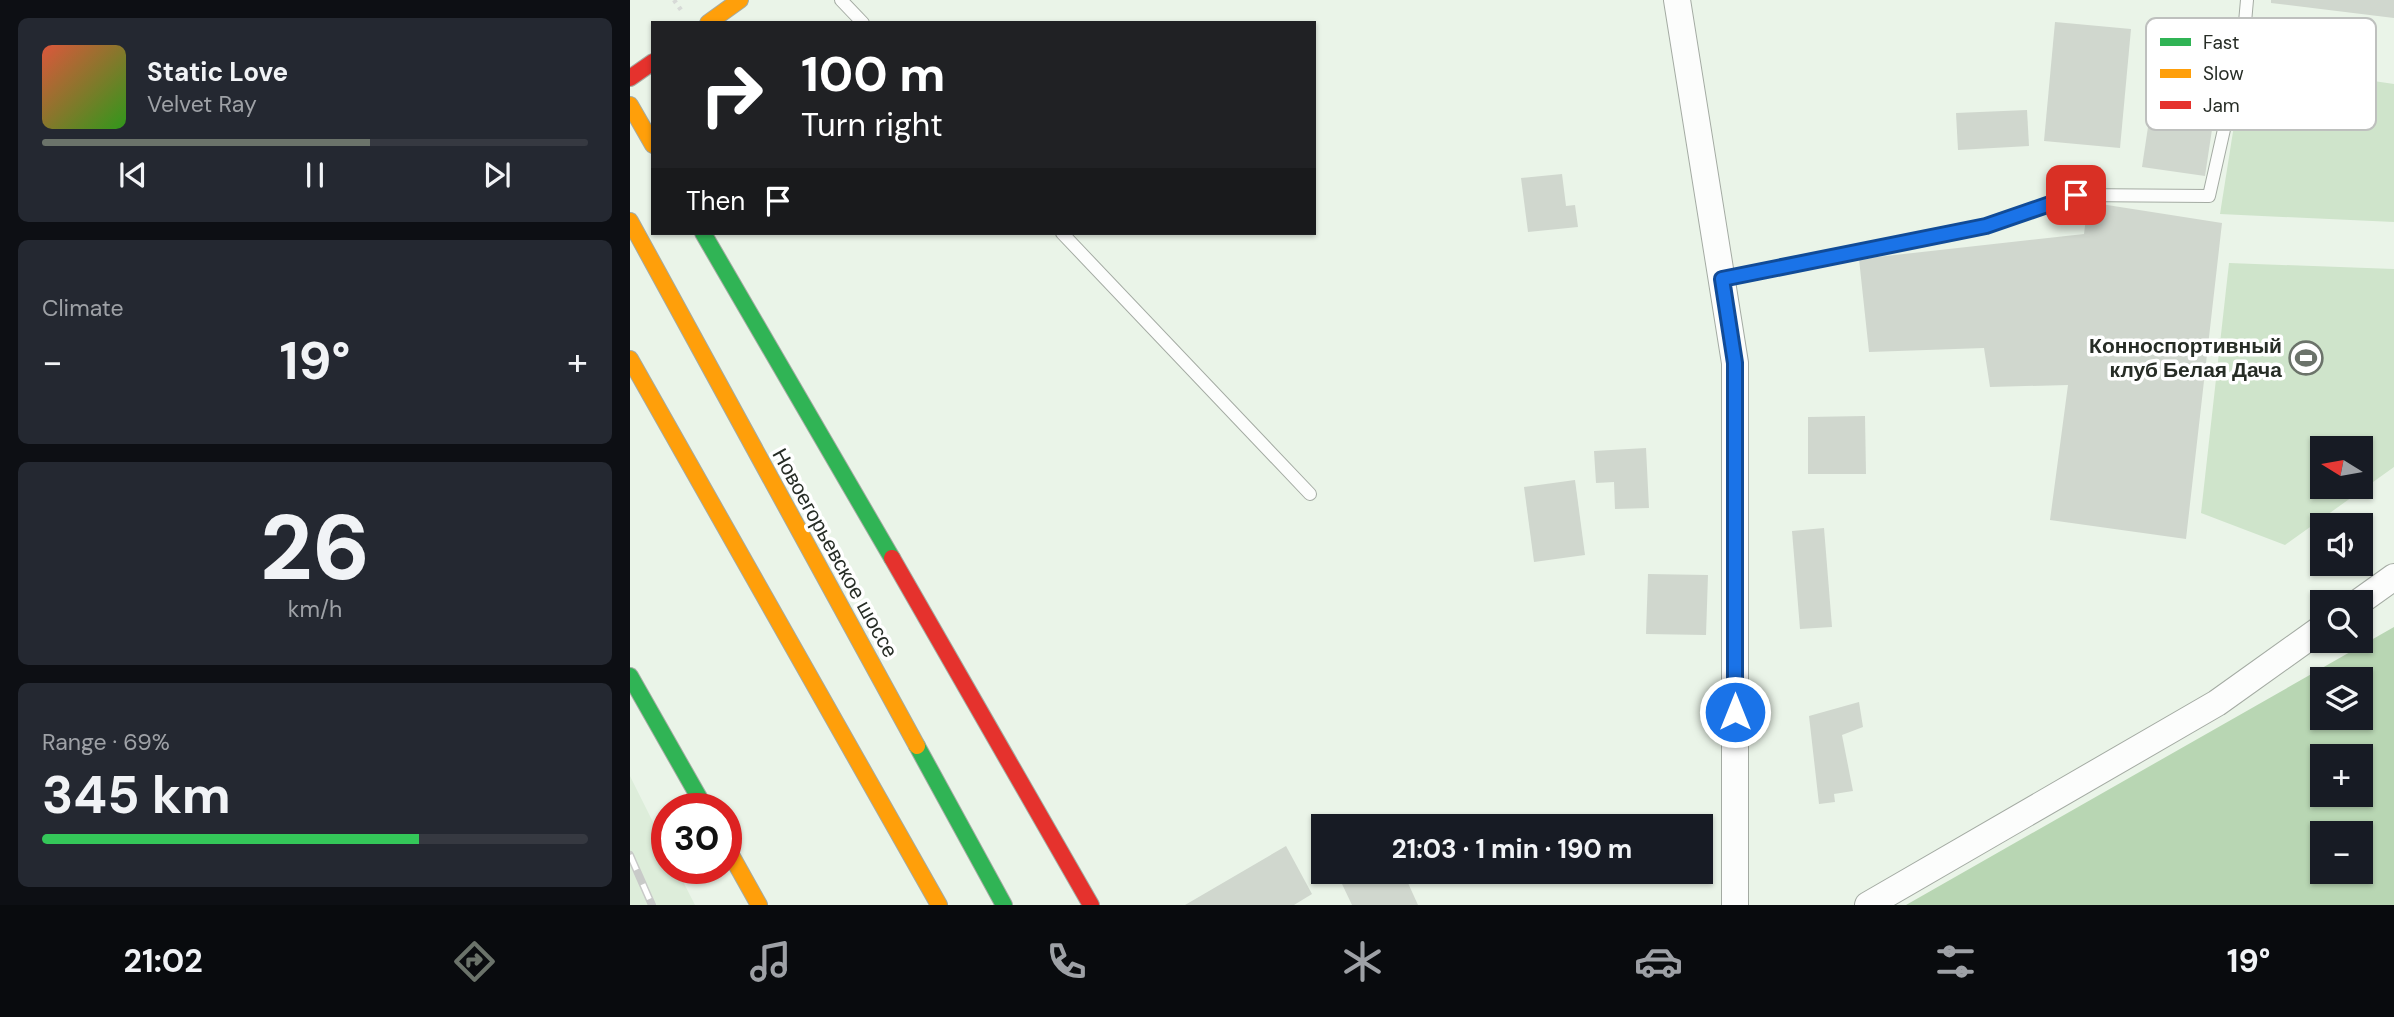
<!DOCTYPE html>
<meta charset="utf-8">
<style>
:root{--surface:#171b24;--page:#242831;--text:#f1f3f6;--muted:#9ea1a6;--line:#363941;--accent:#6b736a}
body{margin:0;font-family:"DM Sans",sans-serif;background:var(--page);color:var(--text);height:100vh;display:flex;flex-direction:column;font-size:26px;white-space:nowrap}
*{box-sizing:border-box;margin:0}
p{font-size:23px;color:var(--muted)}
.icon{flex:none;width:38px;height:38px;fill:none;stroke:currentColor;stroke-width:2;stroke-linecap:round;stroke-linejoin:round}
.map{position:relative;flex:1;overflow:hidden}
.sheet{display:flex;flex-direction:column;gap:18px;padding:18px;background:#0d0f14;width:630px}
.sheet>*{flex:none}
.top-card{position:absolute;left:21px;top:21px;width:665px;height:214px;border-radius:0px;box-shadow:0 2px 5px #0004;background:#202124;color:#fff;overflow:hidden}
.needle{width:46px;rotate:281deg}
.tools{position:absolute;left:1680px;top:436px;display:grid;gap:14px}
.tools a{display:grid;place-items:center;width:63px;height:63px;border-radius:0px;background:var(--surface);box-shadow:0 2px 5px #0004;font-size:35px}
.speed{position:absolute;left:21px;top:793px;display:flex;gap:14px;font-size:35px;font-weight:700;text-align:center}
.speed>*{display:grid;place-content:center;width:91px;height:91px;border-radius:50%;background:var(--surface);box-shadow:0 2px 5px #0004;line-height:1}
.speed .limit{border:10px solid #d22;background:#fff;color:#111}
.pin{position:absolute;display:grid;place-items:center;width:60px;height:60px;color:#fff;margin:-30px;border-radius:14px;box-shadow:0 4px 10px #0006}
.me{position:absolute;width:77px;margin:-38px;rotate:0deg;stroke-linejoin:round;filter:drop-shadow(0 0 5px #0008)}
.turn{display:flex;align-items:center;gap:24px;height:147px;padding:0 35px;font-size:32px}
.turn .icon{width:91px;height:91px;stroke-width:2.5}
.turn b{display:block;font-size:49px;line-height:60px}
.then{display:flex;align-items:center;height:66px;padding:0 35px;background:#0003;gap:14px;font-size:26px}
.big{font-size:52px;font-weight:700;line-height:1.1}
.sheet .widget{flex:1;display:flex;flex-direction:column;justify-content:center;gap:10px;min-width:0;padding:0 24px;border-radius:10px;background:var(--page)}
.sheet .dial{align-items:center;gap:0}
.dial b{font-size:91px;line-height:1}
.song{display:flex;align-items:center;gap:21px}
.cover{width:84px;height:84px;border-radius:10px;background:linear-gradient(135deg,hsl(10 70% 55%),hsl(110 70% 35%))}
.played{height:7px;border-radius:4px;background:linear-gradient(90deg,var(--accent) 60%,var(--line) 60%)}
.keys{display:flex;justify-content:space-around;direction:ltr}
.heat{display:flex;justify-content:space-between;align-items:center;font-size:38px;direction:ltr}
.charge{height:10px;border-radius:5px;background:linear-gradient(90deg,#34c759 69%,var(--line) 0)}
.trip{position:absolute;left:681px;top:814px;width:402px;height:70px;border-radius:0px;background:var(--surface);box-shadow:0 2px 5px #0004;font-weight:700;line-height:70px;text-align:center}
.dock{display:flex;height:112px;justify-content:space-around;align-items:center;background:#090b0e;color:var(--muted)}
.dock .icon{width:49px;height:49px}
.dock .on{color:var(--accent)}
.dock b{font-size:32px;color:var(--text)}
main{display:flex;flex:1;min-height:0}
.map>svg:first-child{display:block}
</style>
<main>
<section class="sheet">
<div class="widget">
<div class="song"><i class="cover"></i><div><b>Static Love</b><p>Velvet Ray</p></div></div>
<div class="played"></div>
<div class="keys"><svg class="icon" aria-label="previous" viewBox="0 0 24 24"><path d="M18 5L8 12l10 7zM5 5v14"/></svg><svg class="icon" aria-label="pause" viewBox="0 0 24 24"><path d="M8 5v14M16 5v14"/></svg><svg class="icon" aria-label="next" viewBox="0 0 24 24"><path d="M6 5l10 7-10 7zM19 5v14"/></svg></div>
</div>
<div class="widget"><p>Climate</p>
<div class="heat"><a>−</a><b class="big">19°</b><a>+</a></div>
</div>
<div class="widget dial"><b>26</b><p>km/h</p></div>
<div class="widget"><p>Range · 69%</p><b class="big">345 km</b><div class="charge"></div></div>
</section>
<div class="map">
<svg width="1764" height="905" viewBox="0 0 1764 905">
<rect width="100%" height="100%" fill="#eaf4e8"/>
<!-- built -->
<polygon fill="#ddedda" points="0,776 37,850 37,868 46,868 65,905 0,905"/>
<!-- green -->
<g fill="#cfe4cb" fill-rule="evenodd">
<polygon points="1614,62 1764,84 1764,222 1590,214"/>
<path d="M1599,263L1764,269V467L1655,545L1571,513ZM1692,448H1731V486H1692Z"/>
</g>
<!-- forest -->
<path fill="#b8d6b3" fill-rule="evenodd" d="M1764,627V905H1276ZM1692,679H1731V718H1692ZM1692,756H1731V794H1692ZM1731,833V872H1692V833Z"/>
<!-- building -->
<g fill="#d0d7ce">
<polygon points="1641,0 1764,0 1764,18 1641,3"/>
<polygon points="1425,22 1501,29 1490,148 1414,141"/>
<polygon points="1532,34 1595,43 1575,176 1512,167"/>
<polygon points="1397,110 1399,146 1328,150 1326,113"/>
<polygon points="932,174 936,206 945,205 948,227 898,232 891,178"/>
<polygon points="1458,202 1592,223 1556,539 1420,520 1438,385 1360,387 1354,348 1239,352 1229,259 1454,234"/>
<polygon points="1235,416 1236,474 1178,474 1178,417"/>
<polygon points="1016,448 1019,508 985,509 984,482 966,483 964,451"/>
<polygon points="945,480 955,555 904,562 894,487"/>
<polygon points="1194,528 1202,627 1170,629 1162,531"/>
<polygon points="1018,574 1078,575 1076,635 1016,634"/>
<polygon points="1229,702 1233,727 1212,735 1223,791 1204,794 1205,802 1189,804 1179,716"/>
<polygon points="656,846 682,894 664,905 555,905"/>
<polygon points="740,872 773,872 788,905 722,905 712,884"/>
</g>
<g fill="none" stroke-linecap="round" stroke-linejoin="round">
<defs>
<g id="lane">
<polyline points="211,0 233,23"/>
<polyline points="432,233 680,494"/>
<polyline points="1092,279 1356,226 1445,195 1579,196 1613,45 1617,0"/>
</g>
<g id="street">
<polyline points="1047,0 1105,363 1105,905"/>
<polyline points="1729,602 1764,577"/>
<polyline points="1238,905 1587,703 1692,628"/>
</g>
<g id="fast">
<polyline points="73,233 262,558"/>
<polyline points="0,676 75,808"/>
<polyline points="287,746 374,905"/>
</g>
<g id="slow">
<polyline points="78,23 110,0"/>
<polyline points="0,105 23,145"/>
<polyline points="0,221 287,746"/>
<polyline points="0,359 309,905"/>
<polyline points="96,846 129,905"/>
</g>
<g id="jam">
<polyline points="0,78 23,62"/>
<polyline points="262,558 461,905"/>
</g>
</defs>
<!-- lane casing -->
<use href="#lane" stroke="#a4aba3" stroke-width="14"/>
<!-- street casing -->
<use href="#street" stroke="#a4aba3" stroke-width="28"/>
<!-- fast casing -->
<use href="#fast" stroke="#a4aba3" stroke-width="18"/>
<!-- slow casing -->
<use href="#slow" stroke="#a4aba3" stroke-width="18"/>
<!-- jam casing -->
<use href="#jam" stroke="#a4aba3" stroke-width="18"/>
<!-- path -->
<polyline stroke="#d7dad7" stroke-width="4.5" stroke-dasharray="3.5 5" stroke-linecap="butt" points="44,0 51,10"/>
<!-- lane -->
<use href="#lane" stroke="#fcfdfc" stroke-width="12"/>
<!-- street -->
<use href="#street" stroke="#fcfdfc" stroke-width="26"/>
<!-- fast -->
<use href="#fast" stroke="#30b455" stroke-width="16"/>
<!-- slow -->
<use href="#slow" stroke="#ff9f0a" stroke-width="16"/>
<!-- jam -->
<use href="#jam" stroke="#e5322d" stroke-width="16"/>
<defs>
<polyline id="rail" points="0,855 22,905"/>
</defs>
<!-- rail casing -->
<use href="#rail" stroke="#c8cac8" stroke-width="8"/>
<!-- rail -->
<use href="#rail" stroke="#fff" stroke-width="5" stroke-dasharray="16" stroke-linecap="butt"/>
</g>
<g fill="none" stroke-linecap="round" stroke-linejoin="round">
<defs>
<polyline id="route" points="1105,712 1105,363 1092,279 1356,226 1446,195"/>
</defs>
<!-- route casing -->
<use href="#route" stroke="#114b97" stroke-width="18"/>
<!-- route -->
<use href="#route" stroke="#1a73e8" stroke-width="12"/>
</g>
<!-- icons -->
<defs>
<symbol id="stadium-ring" viewBox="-11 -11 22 22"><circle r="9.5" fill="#fff" stroke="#6b736a" stroke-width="1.5"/><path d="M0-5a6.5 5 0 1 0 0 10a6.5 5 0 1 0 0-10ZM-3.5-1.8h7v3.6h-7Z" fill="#6b736a"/></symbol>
</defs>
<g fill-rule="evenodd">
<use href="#stadium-ring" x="1657" y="339" width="38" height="38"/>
</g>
<g text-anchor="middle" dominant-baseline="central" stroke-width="7" stroke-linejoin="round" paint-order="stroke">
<!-- poi labels -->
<g font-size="21" font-weight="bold" fill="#272d26" stroke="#fff" text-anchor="end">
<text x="1652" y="346">Конноспортивный<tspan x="1652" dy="24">клуб Белая Дача</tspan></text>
</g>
<!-- street labels -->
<g font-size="21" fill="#272d26" stroke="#fff">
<text transform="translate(205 553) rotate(61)">Новоегорьевское шоссе</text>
</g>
</g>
<!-- legend -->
<rect x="1516" y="18" width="230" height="112" rx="10" fill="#fff" stroke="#bec0be" stroke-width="2"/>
<rect x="1530" y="38" width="31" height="8" fill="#30b455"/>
<rect x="1530" y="69" width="31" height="9" fill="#ff9f0a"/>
<rect x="1530" y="101" width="31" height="8" fill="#e5322d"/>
<g font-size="19" fill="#272d26">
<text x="1573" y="49">Fast</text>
<text x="1573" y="80">Slow</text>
<text x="1573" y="112">Jam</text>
</g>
</svg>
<div class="tools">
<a><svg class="needle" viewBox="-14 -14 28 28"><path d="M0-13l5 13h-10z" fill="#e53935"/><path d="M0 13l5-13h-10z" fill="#9ea1a6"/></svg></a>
<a><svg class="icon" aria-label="sound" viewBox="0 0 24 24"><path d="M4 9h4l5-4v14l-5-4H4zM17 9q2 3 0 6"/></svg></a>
<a><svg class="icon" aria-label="search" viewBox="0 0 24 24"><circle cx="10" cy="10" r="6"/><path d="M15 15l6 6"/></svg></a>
<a><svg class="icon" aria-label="layers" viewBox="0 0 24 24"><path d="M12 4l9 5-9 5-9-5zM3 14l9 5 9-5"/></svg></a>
<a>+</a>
<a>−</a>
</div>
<div class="speed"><div class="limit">30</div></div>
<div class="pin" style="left:1446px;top:195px;background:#d93025"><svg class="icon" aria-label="arrive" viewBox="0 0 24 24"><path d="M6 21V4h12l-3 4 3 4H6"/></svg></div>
<svg class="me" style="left:1105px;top:712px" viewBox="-20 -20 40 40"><circle r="17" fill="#1a73e8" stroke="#fff" stroke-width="3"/><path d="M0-11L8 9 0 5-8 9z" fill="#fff"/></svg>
<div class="trip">21:03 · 1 min · 190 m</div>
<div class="top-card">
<div class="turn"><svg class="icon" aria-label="right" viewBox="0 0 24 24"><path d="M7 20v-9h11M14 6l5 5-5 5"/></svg><div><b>100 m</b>Turn right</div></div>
<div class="then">Then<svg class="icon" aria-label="arrive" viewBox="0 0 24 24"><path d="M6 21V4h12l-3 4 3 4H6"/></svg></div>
</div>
</div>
</main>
<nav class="dock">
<b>21:02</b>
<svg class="icon on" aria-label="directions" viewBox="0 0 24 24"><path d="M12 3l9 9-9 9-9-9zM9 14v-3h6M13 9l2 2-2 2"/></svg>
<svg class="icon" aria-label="music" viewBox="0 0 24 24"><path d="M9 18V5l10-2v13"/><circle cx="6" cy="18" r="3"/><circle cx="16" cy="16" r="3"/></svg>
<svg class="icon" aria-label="phone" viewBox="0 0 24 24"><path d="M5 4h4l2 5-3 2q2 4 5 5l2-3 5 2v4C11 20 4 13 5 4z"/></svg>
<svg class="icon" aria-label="climate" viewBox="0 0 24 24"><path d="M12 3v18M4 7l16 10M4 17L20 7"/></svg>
<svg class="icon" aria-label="car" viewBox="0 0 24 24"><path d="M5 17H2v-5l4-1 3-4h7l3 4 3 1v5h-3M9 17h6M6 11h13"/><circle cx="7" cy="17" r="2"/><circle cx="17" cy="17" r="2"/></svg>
<svg class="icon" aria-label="filters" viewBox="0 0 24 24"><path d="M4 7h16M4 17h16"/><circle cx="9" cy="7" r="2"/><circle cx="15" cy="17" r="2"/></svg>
<b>19°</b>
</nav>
